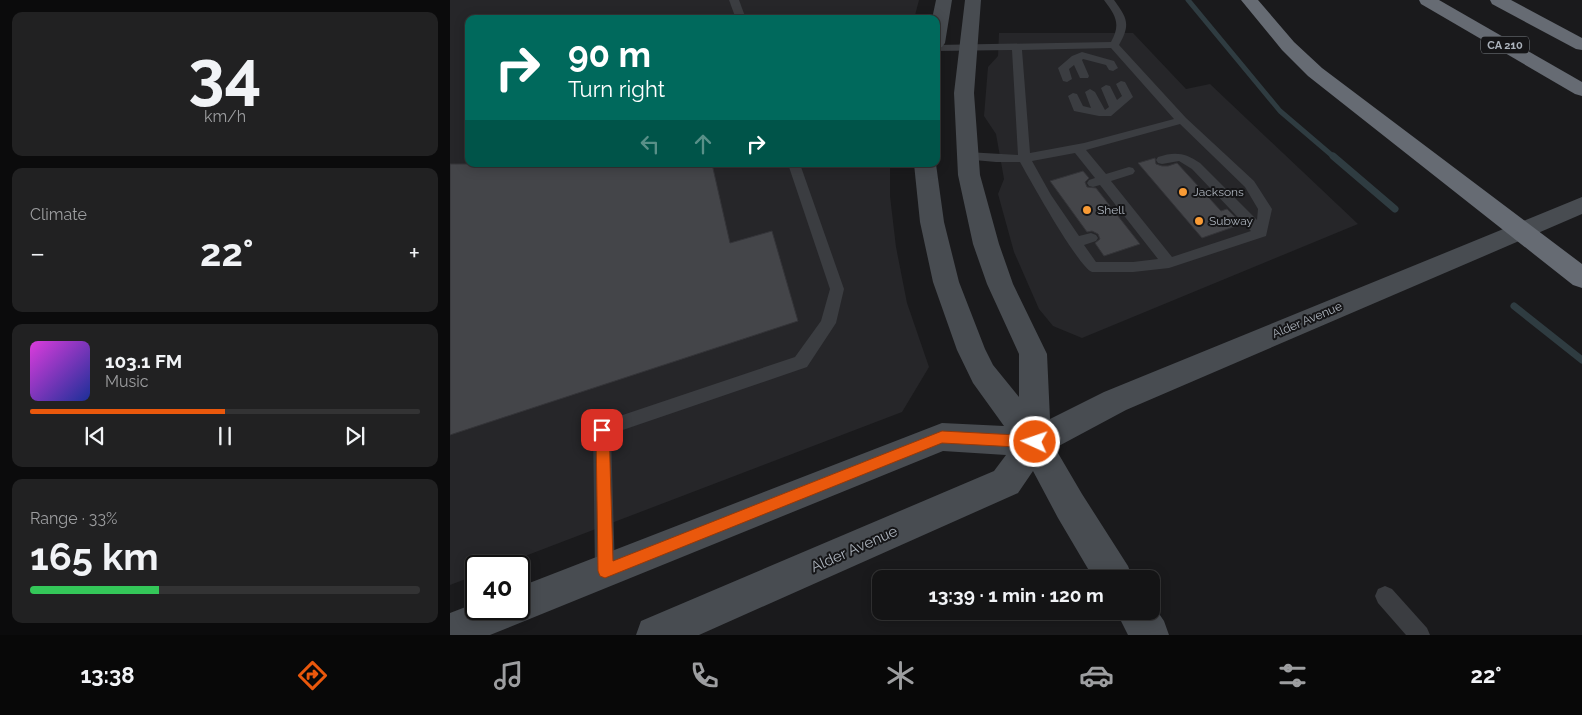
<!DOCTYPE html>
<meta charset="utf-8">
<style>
:root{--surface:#141415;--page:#212122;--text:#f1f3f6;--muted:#9d9ea0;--line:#333334;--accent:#ea580c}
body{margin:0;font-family:Raleway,sans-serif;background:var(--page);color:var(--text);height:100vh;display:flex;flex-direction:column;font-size:19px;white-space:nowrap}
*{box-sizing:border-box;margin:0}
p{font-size:16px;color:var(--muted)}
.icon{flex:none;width:28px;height:28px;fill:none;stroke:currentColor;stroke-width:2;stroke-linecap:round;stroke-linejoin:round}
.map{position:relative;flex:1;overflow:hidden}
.side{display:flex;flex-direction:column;gap:12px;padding:12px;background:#0b0b0c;width:450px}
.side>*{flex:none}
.guide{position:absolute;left:15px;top:15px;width:475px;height:152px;border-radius:10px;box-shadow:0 2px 12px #0003,0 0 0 1px var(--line);background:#00695c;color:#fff;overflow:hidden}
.speed{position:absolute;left:15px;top:555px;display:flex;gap:10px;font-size:25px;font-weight:700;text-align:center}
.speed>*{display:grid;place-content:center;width:65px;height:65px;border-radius:50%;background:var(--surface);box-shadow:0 2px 12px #0003,0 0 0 1px var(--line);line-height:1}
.speed .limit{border:2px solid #111;border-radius:8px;background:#fff;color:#111}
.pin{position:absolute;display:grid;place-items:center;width:42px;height:42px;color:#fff;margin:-21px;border-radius:10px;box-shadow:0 2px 8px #0006}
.me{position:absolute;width:55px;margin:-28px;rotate:273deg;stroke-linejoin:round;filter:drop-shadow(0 0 4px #0008)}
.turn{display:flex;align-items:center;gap:18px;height:105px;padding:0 20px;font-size:22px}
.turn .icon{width:65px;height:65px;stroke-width:2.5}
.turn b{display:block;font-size:35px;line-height:42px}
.lanes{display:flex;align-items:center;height:48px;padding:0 20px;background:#0003;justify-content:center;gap:25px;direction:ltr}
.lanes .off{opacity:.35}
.big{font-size:38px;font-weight:700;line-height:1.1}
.side .widget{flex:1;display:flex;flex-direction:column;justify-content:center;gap:8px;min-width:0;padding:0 18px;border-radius:10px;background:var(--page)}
.side .dial{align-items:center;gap:0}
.dial b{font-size:65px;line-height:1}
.song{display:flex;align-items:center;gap:15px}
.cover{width:60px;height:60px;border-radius:8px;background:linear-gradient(135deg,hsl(300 70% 55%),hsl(230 70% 35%))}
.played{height:5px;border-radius:2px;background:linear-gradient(90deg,var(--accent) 50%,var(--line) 50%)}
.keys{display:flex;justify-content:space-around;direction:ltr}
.heat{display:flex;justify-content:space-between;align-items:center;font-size:28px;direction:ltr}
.charge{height:8px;border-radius:4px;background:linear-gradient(90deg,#34c759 33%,var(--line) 0)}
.trip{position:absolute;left:422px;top:570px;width:288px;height:50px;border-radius:10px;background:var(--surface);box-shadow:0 2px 12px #0003,0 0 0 1px var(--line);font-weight:700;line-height:50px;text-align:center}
.tabs{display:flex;height:80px;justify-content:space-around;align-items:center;background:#080808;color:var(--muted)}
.tabs .icon{width:35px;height:35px}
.tabs .on{color:var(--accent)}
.tabs b{font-size:22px;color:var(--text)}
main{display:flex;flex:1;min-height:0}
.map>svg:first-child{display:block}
</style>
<main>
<section class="side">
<div class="widget dial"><b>34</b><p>km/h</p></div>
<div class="widget"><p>Climate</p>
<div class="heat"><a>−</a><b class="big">22°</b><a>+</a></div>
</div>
<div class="widget">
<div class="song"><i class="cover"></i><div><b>103.1 FM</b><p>Music</p></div></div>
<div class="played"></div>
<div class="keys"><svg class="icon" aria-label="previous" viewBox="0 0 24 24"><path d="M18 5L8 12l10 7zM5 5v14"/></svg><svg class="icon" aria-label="pause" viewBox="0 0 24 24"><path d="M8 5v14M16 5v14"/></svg><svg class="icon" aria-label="next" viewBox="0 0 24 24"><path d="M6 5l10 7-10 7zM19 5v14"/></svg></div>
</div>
<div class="widget"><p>Range · 33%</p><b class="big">165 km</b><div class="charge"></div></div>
</section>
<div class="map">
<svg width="1132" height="635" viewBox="0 0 1132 635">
<rect width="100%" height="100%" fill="#1a1a1c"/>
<!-- built -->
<g fill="#262629">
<polygon points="0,0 469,0 464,19 19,19 19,164 440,164 440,196 446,247 457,303 479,367 452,412 49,566 26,566 26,575 0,585"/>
<polygon points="549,33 683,33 736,89 760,84 908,224 632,338 603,326 589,309 564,252 548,194 554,179 546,134 534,116 538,67 548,56"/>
</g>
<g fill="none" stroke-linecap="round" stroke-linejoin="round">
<!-- stream-far1 -->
<polyline stroke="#2f3c41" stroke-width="5" points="738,0 830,111 885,158"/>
<!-- stream -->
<g stroke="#2f3c41" stroke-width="7">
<polyline points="883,156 945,209"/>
<polyline points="1064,306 1132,360"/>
</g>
</g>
<!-- building -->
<g fill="#444549" stroke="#343438">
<polygon points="705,158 706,164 712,166 718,166 727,163 771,211 777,209 792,224 752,238 688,163"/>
<polygon points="0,164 262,164 280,243 322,231 348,321 0,435"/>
<polygon points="633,171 639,178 635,182 637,187 646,188 690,244 654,256 645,243 650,239 648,234 642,231 637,232 600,181"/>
</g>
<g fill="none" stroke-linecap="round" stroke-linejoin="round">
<!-- lane -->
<g fill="#3b3d41" fill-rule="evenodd">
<polygon points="279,0 289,0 296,19 286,19"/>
<path d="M654,0H664C677,18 681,24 669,45L736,118L804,181L822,209L816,236L719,268L683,272H642C629,268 580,180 570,162H546L513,159L511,156L513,153L517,152L568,155L562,50L486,51V45L661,42C671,24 666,16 654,0ZM661,48L724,119L634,143L580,153L572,50ZM730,124L795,187L808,209L807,220L750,163C736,153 725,151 708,157L706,160L708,163L712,164L729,161L742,169L801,231L722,257L661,181L683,174L685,171L683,168L679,167L656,174L636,150ZM625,153L645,178L639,180L637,183L639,186L643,187L650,185L708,259L683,262H646L634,245L646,241L648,238L646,235L641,233L629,236L601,195L582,161Z"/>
<polygon points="632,52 664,61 668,68 663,71 659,70 656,65 633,59 632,60 639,76 638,78 630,78 624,65 619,69 622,79 617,82 613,81 608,68 622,56"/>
<polygon points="671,81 675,82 683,97 661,116 649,116 624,111 618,96 623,93 627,94 633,106 641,108 635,92 640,89 645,92 655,110 659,107 651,88 656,85 660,86 667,100 672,96 666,84"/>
<polygon points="338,164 350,164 394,289 386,323 357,367 161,434 165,571 162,578 155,581 148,578 145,571 143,429 146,424 345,357 371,321 380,289"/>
<polygon points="935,586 942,589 977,628 980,635 956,635 928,603 925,596 928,589"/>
</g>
<!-- secondary -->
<g fill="#484c51" fill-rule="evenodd">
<polygon points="486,0 502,0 495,43 492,47 486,48 486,19 482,19"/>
<polygon points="515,0 531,0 524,93 530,175 549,244 563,284 597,354 600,419 654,392 1132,197 1132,214 676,410 605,448 632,494 678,566 683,579 644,579 608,518 583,471 568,493 249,635 186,635 191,621 544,471 556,455 493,451 40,635 0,635 0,613 26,603 26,609 69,609 69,587 492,423 554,426 523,383 507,350 483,282 470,222 464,164 486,164 494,222 509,282 535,349 543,365 569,397 569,354 537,284 523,244 508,175 504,93"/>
<polygon points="701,602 714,621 719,635 678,635 666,611 701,611"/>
</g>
<!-- highway -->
<g fill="#666b73" fill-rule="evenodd">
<polygon points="791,0 808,0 844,42 872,68 1132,264 1132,288 1123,285 858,76 832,50"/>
<polygon points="969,0 989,0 1132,82 1132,96 1125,94 971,4"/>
<polygon points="1040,0 1061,0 1132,38 1132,50 1126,49 1042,4"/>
</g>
</g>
<!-- route -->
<polygon fill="#ea580c" stroke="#983908" points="152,424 157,425 159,430 163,561 492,431 585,436 590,437 592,442 590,446 585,448 492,443 155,578 150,576 148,571 146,430 148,425"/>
<!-- markers -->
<g fill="#f99b35" stroke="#151517" stroke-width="2">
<circle cx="733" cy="192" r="5"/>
<circle cx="637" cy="210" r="5"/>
<circle cx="749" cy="221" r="5"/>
</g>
<g text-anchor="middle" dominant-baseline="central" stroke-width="4" stroke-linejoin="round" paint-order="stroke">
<!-- shield labels -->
<rect fill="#151517" stroke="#7f848a" stroke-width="1" x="1031" y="36.5" width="48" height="17" rx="4"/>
<g font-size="11" font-weight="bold" fill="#acb3bc">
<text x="1055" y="45">CA 210</text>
</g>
<!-- poi labels -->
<g font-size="12" fill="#acb3bc" stroke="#151517" text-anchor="start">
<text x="743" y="192">Jacksons</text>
<text x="647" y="210">Shell</text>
<text x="759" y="221">Subway</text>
</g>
<!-- street labels -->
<g font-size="12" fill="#acb3bc" stroke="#151517">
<text transform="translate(857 320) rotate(-23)">Alder Avenue</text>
</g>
<!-- near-street labels -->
<g font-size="15" fill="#acb3bc" stroke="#151517">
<text transform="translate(404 549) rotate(-24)">Alder Avenue</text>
</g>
</g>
</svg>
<div class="speed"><div class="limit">40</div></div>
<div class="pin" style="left:152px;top:430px;background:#d93025"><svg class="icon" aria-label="arrive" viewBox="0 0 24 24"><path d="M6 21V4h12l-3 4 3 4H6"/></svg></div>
<svg class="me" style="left:585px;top:442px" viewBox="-20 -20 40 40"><circle r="17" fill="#ea580c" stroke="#fff" stroke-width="3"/><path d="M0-11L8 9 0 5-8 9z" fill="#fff"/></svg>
<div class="trip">13:39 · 1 min · 120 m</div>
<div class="guide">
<div class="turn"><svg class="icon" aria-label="right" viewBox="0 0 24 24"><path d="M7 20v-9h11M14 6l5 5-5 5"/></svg><div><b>90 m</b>Turn right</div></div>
<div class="lanes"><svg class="icon off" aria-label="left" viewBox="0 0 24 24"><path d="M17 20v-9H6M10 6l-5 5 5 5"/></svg><svg class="icon off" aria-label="ahead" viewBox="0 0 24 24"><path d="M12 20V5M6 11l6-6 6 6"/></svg><svg class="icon" aria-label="right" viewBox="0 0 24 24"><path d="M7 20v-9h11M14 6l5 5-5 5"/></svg></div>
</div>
</div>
</main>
<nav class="tabs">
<b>13:38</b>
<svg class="icon on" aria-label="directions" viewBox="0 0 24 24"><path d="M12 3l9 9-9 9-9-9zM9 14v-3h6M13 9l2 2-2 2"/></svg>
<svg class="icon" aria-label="music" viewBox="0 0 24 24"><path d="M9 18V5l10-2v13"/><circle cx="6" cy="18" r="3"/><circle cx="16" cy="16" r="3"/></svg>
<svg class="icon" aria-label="phone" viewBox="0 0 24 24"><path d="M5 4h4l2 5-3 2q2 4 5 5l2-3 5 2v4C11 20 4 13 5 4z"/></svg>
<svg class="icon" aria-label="climate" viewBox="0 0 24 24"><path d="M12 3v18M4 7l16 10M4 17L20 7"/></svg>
<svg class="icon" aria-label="car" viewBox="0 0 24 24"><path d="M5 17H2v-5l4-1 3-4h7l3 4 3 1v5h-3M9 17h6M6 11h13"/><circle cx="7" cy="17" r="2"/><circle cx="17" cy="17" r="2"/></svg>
<svg class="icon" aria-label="filters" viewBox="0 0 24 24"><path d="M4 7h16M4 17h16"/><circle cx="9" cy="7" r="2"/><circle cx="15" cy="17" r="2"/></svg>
<b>22°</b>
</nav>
